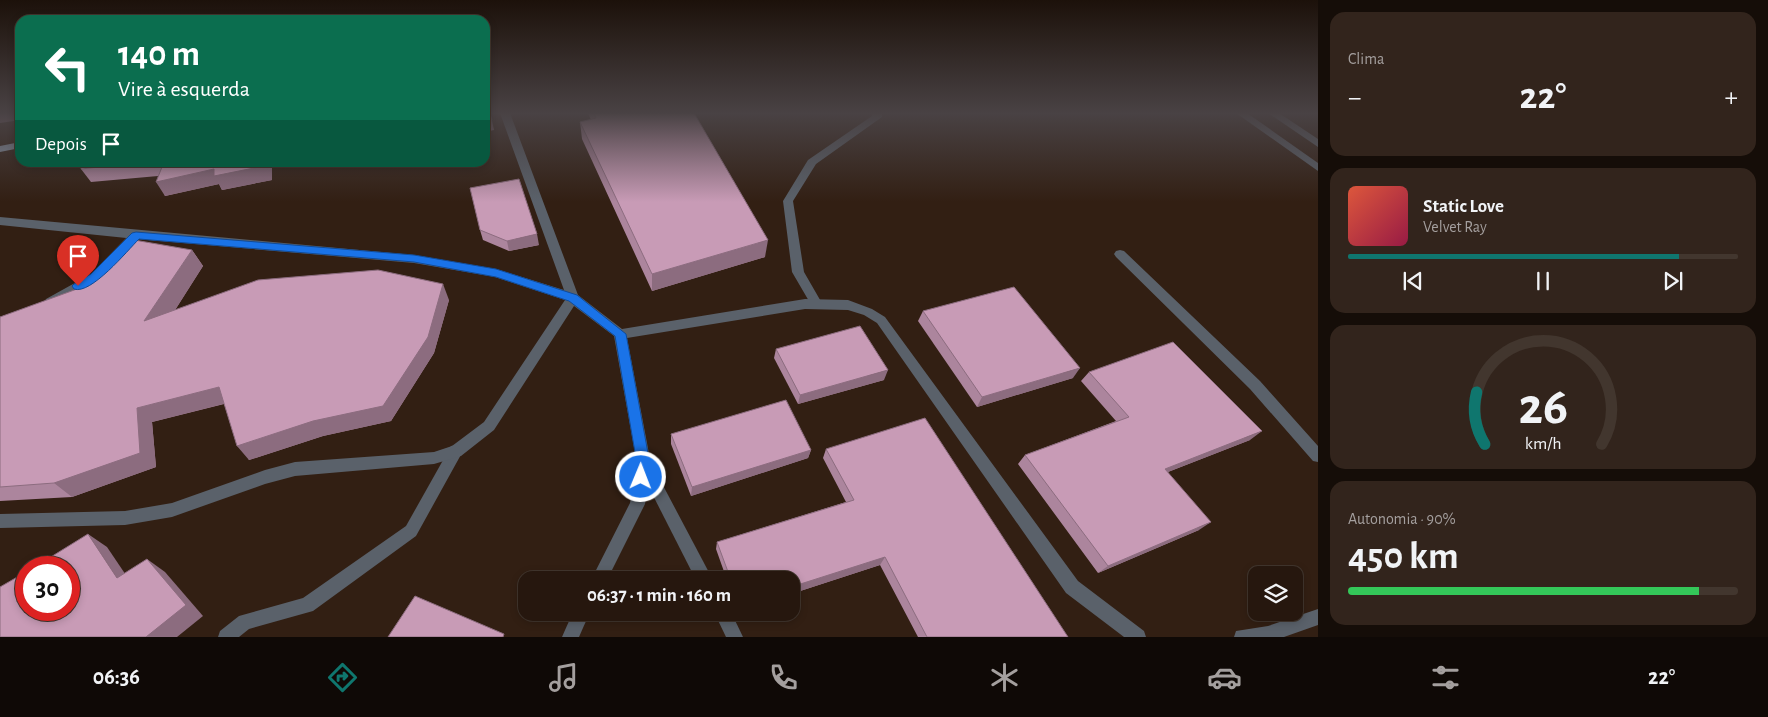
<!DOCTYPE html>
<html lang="pt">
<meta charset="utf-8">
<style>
:root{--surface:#26170e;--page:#32241c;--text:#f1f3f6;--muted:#a49f9e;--line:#42362e;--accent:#0f766e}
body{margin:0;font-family:"Alegreya Sans",sans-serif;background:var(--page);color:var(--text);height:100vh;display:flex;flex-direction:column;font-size:19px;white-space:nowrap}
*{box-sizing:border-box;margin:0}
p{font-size:16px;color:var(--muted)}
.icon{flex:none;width:28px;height:28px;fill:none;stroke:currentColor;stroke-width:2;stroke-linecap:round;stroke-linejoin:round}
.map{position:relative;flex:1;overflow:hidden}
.sheet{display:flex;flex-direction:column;gap:12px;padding:12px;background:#150d08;width:450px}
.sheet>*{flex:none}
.hud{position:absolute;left:15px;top:15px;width:475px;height:152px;border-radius:15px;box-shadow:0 2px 8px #0003,0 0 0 1px var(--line);background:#0b6e4f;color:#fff;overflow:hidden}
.fabs{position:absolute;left:1248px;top:566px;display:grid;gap:10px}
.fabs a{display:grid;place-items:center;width:55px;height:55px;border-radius:10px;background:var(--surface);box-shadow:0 2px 8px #0003,0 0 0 1px var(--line);font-size:25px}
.speed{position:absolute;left:15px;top:556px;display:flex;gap:10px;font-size:25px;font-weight:700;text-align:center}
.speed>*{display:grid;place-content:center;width:65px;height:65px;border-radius:50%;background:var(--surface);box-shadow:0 2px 8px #0003,0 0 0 1px var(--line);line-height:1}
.speed .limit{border:8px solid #d22;background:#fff;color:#111}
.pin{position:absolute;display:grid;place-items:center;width:42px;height:42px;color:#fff;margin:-51px -21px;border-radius:50% 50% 50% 0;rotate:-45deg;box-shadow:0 0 5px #0007}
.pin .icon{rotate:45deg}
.me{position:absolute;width:55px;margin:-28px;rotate:1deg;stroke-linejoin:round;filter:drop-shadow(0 0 4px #0008)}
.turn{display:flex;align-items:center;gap:18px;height:105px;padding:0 20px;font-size:22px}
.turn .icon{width:65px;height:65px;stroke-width:2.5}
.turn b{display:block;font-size:35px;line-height:42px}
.then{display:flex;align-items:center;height:48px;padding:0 20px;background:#0003;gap:10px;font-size:19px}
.big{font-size:38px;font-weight:700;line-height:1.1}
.sheet .card{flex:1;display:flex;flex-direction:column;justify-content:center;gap:8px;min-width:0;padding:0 18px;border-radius:15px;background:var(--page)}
.sheet .dial{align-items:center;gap:0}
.dial svg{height:130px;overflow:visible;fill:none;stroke:var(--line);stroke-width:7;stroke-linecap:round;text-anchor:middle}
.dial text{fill:var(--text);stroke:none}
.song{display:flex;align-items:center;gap:15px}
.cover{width:60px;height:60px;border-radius:8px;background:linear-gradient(135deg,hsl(10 70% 55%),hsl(340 70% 35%))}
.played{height:5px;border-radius:2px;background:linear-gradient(90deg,var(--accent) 85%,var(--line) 85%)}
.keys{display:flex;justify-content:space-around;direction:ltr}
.heat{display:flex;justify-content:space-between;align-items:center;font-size:28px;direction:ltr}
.charge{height:8px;border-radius:4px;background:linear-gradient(90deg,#34c759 90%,var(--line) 0)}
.trip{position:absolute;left:518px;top:571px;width:282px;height:50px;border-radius:15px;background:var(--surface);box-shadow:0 2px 8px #0003,0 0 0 1px var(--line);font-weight:700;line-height:50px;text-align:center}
.tab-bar{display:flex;height:80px;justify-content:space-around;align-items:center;background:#0f0906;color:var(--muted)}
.tab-bar .icon{width:35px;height:35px}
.tab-bar .current{color:var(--accent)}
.tab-bar b{font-size:22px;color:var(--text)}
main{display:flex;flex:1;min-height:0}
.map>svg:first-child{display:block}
</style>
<main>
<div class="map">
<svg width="1318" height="637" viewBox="0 0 1318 637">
<rect width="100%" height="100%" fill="#321f13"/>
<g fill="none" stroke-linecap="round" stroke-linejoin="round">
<!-- lane -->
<g fill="#5a616a" fill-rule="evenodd">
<polygon points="872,113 882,113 882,117 816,164 793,201 804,272 823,305 821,308 813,308 792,272 783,201 808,160 872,116"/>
<polygon points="136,231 142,235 140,238 99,280 54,305 46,305 44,302 46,299 91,274 132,232"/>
<polygon points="456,445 461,446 463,451 416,536 313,611 249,629 239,637 218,637 220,631 239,616 303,598 406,526 451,446"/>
<polygon points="644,457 649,459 713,580 696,580 637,464 639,459"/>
<polygon points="714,612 731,612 743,637 726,637"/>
</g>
<!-- street -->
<g fill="#5a616a" fill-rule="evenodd">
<polygon points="500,113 510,113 578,295 622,329 805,299 848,300 872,309 885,317 1078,581 1144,631 1146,637 1124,637 1066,593 877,323 864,315 848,310 805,309 627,338 651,464 645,504 607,580 591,580 630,503 637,464 614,336 574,306 494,430 461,456 434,464 295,476 265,484 172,517 125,525 0,528 0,514 125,511 172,503 265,470 295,462 434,452 452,446 484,422 565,300 495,277 414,263 136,239 0,225 0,217 414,255 496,269 564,290"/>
<polygon points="1236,113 1247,113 1318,163 1318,171"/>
<polygon points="1268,113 1279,113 1318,139 1318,147"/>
<polygon points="1120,250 1124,251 1260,381 1318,446 1318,462 1313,461 1250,389 1116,257 1114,254 1116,251"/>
<polygon points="1318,609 1318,625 1284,637 1234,637 1236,631 1268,626"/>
<polygon points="573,612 590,612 579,637 562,637"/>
</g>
<!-- primary -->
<polygon fill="#909eb0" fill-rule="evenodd" points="20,142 20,148 0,152 0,146"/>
</g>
<!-- wall -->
<g fill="#ac859d">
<polygon points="588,113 694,113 765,257 652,291 582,139 580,122 591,120"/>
<polygon points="83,162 272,162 272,180 222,190 219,184 165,196 158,176 91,182 81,169"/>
<polygon points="480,230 539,245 509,251 483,240"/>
<polygon points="192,250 203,266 175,310 449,300 434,353 391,421 323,436 249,460 224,404 152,422 156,467 72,497 0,501 0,317"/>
<polygon points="923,311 1073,378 977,407 918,321"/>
<polygon points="776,349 884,380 798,404 774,358"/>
<polygon points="1089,372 1250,440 1168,472 1199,530 1098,573 1018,464 1025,455 1116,421 1081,381"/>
<polygon points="671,434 811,450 808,458 691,496 671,444"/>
<polygon points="826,449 1068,637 918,637 880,565 791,594 791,580 727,580 716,549 717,542 846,502 823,458"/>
</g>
<!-- shaded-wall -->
<g fill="#8c6c7f">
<polygon points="0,113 20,113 20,120 0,123"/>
<polygon points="492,120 494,130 485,132 485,121"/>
<polygon points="265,162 272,162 272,180 222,190 219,184 165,196 156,182 214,169"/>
<polygon points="537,234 539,245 509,251 507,241"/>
<polygon points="768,240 765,257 652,291 652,274"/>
<polygon points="192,250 203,266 158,337 144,321"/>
<polygon points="443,284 449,300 434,353 391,421 323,436 249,460 237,446"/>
<polygon points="1080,368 1073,378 977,407 982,397"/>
<polygon points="888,370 884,380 798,404 800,395"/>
<polygon points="219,387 231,402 152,422 156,467 72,497 54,483 137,408"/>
<polygon points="1262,431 1250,440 1155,477 1165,469"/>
<polygon points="811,450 808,458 691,496 692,487"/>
<polygon points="1211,522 1199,530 1098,573 1108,566"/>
<polygon points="88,534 107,547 136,590 117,578"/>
<polygon points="885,557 880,565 791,594 791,587"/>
<polygon points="147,559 165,572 203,616 177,637 146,637"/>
</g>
<!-- building -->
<g fill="#c89bb6" stroke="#8c6c7f">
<polygon points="485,113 490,113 492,120 485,121"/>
<polygon points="594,113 694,113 768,240 652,274 580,122 596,118"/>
<polygon points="83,162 146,162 81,169"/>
<polygon points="164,162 265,162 264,166 214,176 214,169 156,182"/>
<polygon points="519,179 537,234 507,241 480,230 470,188"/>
<polygon points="134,240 192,250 144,321 258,280 378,270 443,284 428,337 383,406 313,421 237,446 219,387 137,408 140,453 54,483 0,487 0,317 88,285"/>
<polygon points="1014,287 1080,368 982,397 923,311"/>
<polygon points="860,326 888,370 800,395 776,349"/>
<polygon points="1173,342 1262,431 1165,469 1211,522 1108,566 1025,455 1129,417 1089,372"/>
<polygon points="786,400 811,450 692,487 671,434"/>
<polygon points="925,418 1068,637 927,637 885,557 791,587 791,580 731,580 717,542 854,500 826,449"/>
<polygon points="88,534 117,578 147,559 186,605 146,637 0,637 0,587 26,572 26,610 69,610 69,568 33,568"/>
<polygon points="415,596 504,634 503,637 388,637"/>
</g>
<!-- sky -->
<linearGradient id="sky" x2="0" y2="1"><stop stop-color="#1c110a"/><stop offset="0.56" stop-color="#494244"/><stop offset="1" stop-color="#494244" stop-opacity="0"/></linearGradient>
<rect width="1318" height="202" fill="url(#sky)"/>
<!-- route -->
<path fill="#1a73e8" stroke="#114b97" d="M136,232L414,255L496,269L577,295L626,334L650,464L646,481L641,483L637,481L635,477L637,464L615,336L569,301L496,277L414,262L139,239C127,251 91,295 74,289L72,286L74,284L91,274L132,233Z"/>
</svg>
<div class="fabs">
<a><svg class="icon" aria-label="layers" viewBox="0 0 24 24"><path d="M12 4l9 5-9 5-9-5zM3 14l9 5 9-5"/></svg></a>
</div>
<div class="speed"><div class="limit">30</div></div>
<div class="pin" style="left:78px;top:286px;background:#d93025"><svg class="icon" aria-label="arrive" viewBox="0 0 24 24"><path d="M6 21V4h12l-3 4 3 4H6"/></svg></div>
<svg class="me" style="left:641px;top:477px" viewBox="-20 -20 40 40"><circle r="17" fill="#1a73e8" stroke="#fff" stroke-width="3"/><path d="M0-11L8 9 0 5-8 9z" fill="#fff"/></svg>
<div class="trip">06:37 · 1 min · 160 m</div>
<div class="hud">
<div class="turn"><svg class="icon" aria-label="left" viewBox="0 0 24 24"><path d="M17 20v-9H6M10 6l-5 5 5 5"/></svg><div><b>140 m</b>Vire à esquerda</div></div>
<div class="then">Depois<svg class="icon" aria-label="arrive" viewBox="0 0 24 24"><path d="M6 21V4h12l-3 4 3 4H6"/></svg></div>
</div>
</div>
<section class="sheet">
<div class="card"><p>Clima</p>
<div class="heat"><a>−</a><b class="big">22°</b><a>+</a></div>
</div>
<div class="card">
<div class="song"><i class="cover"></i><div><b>Static Love</b><p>Velvet Ray</p></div></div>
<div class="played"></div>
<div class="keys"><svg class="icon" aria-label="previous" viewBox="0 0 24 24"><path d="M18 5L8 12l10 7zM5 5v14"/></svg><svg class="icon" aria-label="pause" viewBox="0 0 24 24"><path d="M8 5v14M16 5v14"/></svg><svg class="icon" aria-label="next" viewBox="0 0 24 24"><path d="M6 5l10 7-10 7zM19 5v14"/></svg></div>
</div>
<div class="card dial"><svg viewBox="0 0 100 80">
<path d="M14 69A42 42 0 1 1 86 69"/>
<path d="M14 69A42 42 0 0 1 9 37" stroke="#0f766e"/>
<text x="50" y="56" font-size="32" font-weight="700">26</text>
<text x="50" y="72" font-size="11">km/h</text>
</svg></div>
<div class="card"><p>Autonomia · 90%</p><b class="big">450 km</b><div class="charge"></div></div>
</section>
</main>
<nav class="tab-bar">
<b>06:36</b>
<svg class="icon current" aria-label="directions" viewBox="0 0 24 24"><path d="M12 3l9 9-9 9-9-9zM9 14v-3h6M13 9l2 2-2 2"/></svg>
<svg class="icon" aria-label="music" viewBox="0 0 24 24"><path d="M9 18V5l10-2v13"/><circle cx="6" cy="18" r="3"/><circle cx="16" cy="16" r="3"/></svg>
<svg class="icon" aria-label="phone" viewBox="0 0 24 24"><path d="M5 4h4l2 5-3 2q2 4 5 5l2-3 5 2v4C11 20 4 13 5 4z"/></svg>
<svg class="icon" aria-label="climate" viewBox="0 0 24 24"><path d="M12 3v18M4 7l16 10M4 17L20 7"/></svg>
<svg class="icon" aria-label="car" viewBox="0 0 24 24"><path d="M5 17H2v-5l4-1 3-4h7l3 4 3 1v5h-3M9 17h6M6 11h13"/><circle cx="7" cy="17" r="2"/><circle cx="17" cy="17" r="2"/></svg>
<svg class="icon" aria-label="filters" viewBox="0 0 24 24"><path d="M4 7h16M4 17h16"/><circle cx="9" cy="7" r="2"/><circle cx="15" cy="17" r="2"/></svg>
<b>22°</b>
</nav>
